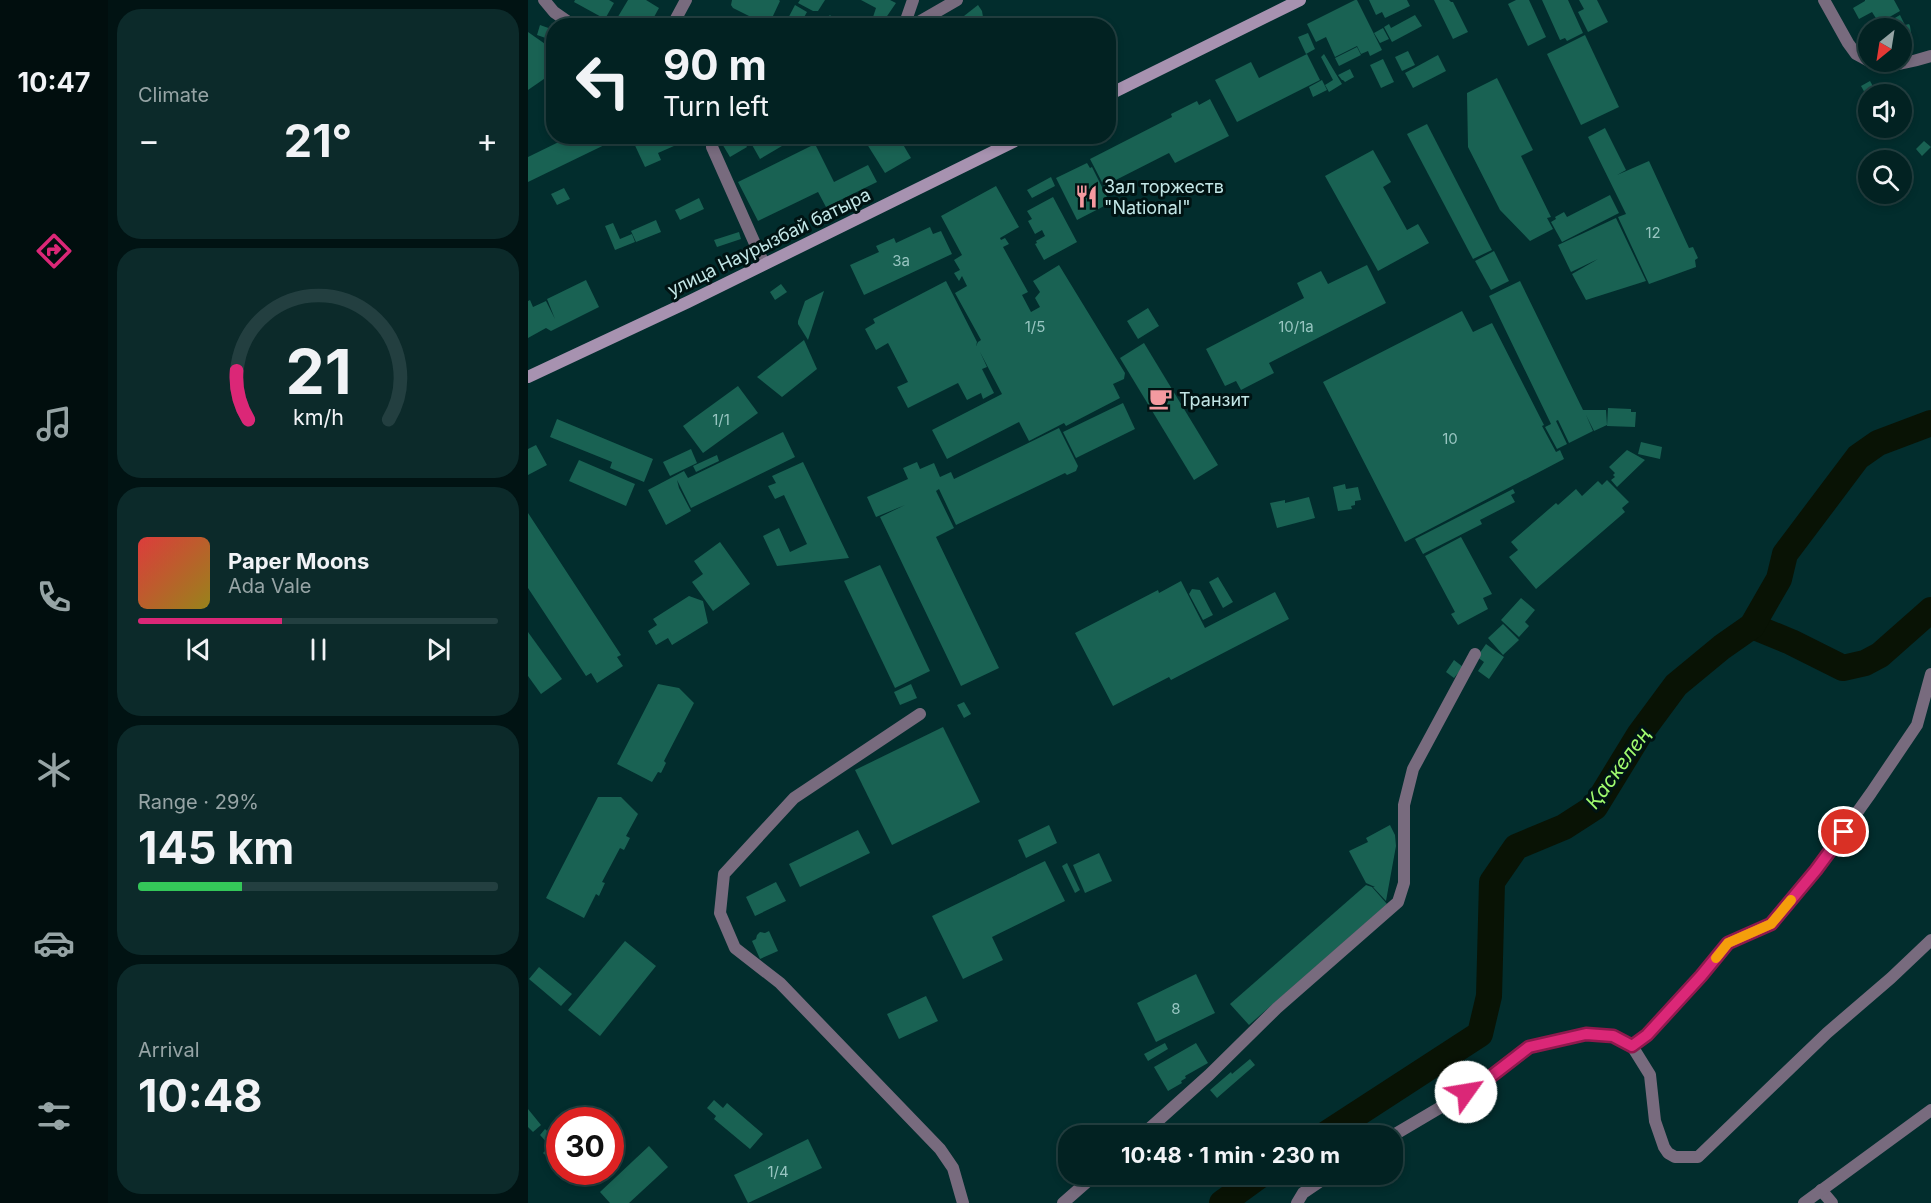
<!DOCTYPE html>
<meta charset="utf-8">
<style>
:root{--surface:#022222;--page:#0c2a2a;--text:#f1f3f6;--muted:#96a4a5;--line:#233f40;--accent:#db2777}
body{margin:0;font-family:Inter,sans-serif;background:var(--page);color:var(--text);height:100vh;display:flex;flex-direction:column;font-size:22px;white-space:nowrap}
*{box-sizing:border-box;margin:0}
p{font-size:20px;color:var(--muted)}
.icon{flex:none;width:33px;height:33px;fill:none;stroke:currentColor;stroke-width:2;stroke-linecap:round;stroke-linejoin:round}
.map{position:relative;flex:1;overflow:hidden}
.details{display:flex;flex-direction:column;gap:9px;padding:9px;background:#011313;width:420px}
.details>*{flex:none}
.hud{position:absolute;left:18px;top:18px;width:570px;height:126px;border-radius:24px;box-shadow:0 3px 9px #0003,0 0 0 2px var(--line);background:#022222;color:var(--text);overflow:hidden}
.needle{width:39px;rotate:210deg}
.tools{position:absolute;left:1330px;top:18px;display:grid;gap:12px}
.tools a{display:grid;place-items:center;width:54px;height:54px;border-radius:50%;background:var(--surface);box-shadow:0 3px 9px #0003,0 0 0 2px var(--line);font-size:30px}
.speed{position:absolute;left:18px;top:1107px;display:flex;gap:12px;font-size:30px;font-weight:700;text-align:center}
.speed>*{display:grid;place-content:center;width:78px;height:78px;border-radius:50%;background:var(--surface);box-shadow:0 3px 9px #0003,0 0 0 2px var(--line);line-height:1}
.speed .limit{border:9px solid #d22;background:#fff;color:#111}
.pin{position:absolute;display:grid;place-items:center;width:51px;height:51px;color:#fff;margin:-26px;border:3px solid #fff;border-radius:50%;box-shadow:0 2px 6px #0007}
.me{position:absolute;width:66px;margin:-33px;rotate:58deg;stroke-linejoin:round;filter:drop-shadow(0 0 4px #0008)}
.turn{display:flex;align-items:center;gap:21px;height:126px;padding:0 18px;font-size:27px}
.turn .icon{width:78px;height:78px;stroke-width:2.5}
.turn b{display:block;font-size:42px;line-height:51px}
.big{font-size:45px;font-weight:700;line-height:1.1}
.details .card{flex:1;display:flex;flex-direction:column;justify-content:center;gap:9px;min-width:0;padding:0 21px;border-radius:24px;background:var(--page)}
.details .dial{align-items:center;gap:0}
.dial svg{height:156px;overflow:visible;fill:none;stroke:var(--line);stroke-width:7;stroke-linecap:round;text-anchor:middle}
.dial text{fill:var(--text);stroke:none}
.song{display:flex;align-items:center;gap:18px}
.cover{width:72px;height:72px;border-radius:9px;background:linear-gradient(135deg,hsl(0 70% 55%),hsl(50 70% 35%))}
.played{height:6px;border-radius:3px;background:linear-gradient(90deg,var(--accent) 40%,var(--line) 40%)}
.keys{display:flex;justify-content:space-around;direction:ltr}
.heat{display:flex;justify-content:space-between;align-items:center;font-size:33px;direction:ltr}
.charge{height:9px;border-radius:4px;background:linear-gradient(90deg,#34c759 29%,var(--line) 0)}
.trip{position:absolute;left:530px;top:1125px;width:345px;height:60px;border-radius:24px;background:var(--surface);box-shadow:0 3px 9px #0003,0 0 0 2px var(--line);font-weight:700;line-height:60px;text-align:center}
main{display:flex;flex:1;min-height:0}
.menu{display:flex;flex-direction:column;width:108px;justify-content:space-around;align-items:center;background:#010e0e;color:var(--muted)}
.menu .icon{width:42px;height:42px}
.menu .active{color:var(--accent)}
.menu b{font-size:27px;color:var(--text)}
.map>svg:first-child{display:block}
</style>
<main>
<nav class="menu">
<b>10:47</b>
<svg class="icon active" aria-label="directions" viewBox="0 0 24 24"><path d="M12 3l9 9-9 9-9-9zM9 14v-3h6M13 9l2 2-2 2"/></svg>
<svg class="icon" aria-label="music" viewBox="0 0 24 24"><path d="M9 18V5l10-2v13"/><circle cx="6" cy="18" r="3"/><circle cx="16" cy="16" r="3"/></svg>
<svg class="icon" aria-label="phone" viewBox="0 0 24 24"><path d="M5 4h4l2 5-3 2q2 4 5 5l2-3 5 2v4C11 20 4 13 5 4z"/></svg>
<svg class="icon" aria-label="climate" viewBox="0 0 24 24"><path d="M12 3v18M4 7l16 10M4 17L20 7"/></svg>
<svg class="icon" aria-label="car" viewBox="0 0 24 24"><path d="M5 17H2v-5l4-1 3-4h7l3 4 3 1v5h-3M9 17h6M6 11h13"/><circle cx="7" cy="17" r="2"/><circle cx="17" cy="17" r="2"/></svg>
<svg class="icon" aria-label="filters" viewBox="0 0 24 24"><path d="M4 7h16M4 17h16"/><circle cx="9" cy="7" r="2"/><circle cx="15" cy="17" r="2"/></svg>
</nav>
<section class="details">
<div class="card"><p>Climate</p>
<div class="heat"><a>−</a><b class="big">21°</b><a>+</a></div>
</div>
<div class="card dial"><svg viewBox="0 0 100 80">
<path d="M14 69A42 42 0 1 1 86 69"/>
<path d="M14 69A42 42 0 0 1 8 44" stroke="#db2777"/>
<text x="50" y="56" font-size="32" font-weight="700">21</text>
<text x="50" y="72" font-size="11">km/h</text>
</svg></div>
<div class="card">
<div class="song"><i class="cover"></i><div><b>Paper Moons</b><p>Ada Vale</p></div></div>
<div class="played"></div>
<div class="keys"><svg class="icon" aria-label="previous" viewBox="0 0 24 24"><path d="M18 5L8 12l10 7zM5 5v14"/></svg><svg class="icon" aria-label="pause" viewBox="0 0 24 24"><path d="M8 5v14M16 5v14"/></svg><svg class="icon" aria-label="next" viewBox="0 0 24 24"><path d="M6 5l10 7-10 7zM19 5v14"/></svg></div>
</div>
<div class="card"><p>Range · 29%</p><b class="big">145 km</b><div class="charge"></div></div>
<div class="card"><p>Arrival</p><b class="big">10:48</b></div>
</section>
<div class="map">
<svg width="1403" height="1203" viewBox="0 0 1403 1203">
<rect width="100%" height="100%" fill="#022d2d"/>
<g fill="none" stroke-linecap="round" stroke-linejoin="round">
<!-- river -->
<g stroke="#091305" stroke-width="26">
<polyline points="1224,626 1263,642 1315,668 1337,663 1352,655 1403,610"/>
<polyline points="795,1136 952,1034 961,996 964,882 988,847 1036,827 1067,807 1111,735 1148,685 1194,647 1224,626 1251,579 1257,554 1330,457 1350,443 1403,423"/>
<polyline points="694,1203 734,1174"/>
</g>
</g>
<!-- building -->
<g fill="#196253">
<polygon points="47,0 81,0 86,3 77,19 46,2"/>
<polygon points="100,0 118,0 131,8 121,26 97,26 88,20"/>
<polygon points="204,0 251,0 252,1 244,18 241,16 237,24 205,8 203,5"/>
<polygon points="272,0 297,0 290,11 285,11 270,3"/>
<polygon points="333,0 362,0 368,3 355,22 345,17 348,8"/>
<polygon points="827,0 829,0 854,50 842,56 840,51 833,54 829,46 807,57 798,37 788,42 779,24"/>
<polygon points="841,0 879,0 882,6 857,18 854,12 848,15"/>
<polygon points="906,0 921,0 923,2 925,2 940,32 925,39"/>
<polygon points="988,0 1001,0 1018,37 1000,46 980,4"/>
<polygon points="1014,0 1040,0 1055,33 1039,41 1037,38 1032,40"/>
<polygon points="1051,0 1069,0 1080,22 1060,32 1050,12 1056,9"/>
<polygon points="1337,0 1366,0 1372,11 1351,23 1344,12 1331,19 1325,8 1337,1"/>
<polygon points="267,5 279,12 275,19 277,20 274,26 256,26"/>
<polygon points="450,5 454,11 455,17 444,26 436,16"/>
<polygon points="302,15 312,26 291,26"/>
<polygon points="887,15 894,26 864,42 856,27 861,24 863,28"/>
<polygon points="1372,15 1377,25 1381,24 1382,26 1384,40 1374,45 1374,28 1352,28 1351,27"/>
<polygon points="12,25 26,30 26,41 9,35"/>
<polygon points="855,28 861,39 852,43 846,33"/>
<polygon points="0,32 20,46 26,66 26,72 0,90"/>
<polygon points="780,33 787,49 778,54 770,37"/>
<polygon points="1057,35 1091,107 1053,125 1019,54"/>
<polygon points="829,47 833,55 811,66 807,58"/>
<polygon points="880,51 887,65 874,71 867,57"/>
<polygon points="779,54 792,80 709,122 687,80 723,62 731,78"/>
<polygon points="796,54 814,84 801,92 797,85 805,80 793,57"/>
<polygon points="910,55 918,71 885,88 877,73"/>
<polygon points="855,59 866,82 853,88 842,65"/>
<polygon points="822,69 826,77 817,82 815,80 814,80 810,75"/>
<polygon points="969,78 1005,150 993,156 1023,217 1019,218 1025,229 1002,241 972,210 940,147 939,93"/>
<polygon points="794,80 799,90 785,97 781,87"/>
<polygon points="1342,81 1347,90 1338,95 1333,86"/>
<polygon points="682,99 701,136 647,163 641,153 576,186 562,159 644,117 643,114 669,101 671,105"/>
<polygon points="899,124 964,250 945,259 879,134"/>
<polygon points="1077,128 1098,170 1089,175 1121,161 1161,248 1165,247 1170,258 1167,260 1168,267 1121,284 1090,217 1098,214 1060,137"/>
<polygon points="43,136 95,136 0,182 0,157"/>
<polygon points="109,136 152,136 155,142 130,153 133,160 117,167 104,139"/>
<polygon points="201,136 213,136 219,147 202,157 193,142"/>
<polygon points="219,136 271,136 232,159"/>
<polygon points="334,136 370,136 383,158 357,173"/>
<polygon points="1396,141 1403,147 1394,156 1388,149"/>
<polygon points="287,144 306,182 340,165 349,182 298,207 290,192 230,221 210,182"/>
<polygon points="845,150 863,182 855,187 879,230 890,224 901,243 850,271 797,176"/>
<polygon points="559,163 562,168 564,167 582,203 549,220 528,178"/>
<polygon points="523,177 527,186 504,198 499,190"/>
<polygon points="468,186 491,227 472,238 473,240 477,238 481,244 475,247 500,292 494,295 503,312 512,307 507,298 512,292 505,281 531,265 597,373 596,379 585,384 592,398 538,426 536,423 501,441 491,422 419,459 404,430 474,394 452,352 459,367 454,369 466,393 455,399 453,393 439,400 430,383 380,408 369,387 380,382 360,343 348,350 337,329 347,323 345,319 418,281 449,342 448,346 450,342 453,340 427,293 439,286 434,276 431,281 426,273 432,270 426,260 434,255 413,216"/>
<polygon points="36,188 42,199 29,205 23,194"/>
<polygon points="1082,195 1091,213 1034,242 1023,222 1028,219 1027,217 1036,212 1039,217"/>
<polygon points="525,197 549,242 516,260 507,244 509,243 508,241 517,236 514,230 507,234 500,221 504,219 499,211"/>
<polygon points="171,198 176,209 152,220 147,210"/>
<polygon points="1088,218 1118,281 1058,300 1044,274 1070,259 1043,272 1030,245"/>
<polygon points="128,220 133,232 108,242 103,231"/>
<polygon points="85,223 92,239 104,234 107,242 87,250 77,226"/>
<polygon points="402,227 405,234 413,231 424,254 336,295 322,265 351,252 348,246 366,238 368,243"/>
<polygon points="211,232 213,239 189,247 186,240"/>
<polygon points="966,251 981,281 963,290 947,261"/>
<polygon points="839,265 858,303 741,363 746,373 713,390 708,381 697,386 678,349 776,298 769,283 793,271 800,284"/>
<polygon points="58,280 71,307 23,331 18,328 0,338 0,301 2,300 5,307 18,301 27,319 19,299"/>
<polygon points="992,281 1055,410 1078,410 1079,425 1066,431 1058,415 1065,431 1041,443 1030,420 1028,421 1039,444 1029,449 1017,427 1023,424 961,296"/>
<polygon points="253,284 259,292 247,300 242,292"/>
<polygon points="296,291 280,340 270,324 270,321 277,301"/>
<polygon points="620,308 631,326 610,339 599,321"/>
<polygon points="934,311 945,332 964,323 1016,425 1014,426 1028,452 1032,450 1036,459 877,542 795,382"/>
<polygon points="276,340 289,369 254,397 229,377"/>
<polygon points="616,343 690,465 666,480 592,358"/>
<polygon points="210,386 230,413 175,453 155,426"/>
<polygon points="595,403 607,429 548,458 535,432"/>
<polygon points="1080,408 1103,409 1103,412 1108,412 1107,427 1079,426"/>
<polygon points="29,419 125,459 116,482 82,468 84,462 22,437"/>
<polygon points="531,428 550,466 548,471 539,475 537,473 428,525 411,489 408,491 426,528 408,537 471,668 433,686 352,517 377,505 348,517 339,497 380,479 375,468 389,462 392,469 406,463 412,477 423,472 426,479"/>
<polygon points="255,432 267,457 163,508 149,480 151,488 163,511 138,525 120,490 156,471 160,478"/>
<polygon points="1113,442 1134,447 1132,459 1110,454"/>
<polygon points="8,445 19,465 0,475 0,449"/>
<polygon points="163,449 169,463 142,476 135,462"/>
<polygon points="1099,450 1117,460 1089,487 1083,480 1087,477 1085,475 1087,473 1081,467"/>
<polygon points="189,455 191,461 168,472 165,466"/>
<polygon points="51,460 107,484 98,506 41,481"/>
<polygon points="275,462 321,558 249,566 235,536 251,528 262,552 279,544 256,495 247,499 240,486 248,483 244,476"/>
<polygon points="1079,480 1101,502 1094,508 1097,512 1008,589 981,557 990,550 983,542 1028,503 1030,505 1048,489 1054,496 1070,481 1074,485"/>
<polygon points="817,484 818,489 830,487 833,500 827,501 827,505 823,506 824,509 810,511 805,487"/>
<polygon points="985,489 987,493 983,495 987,502 952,520 954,524 895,554 887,539"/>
<polygon points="781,497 787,518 749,528 742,503 757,500 757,503"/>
<polygon points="0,513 93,655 89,657 95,666 69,683 63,673 58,676 0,588"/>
<polygon points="933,537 964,594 955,598 960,609 930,625 923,614 927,612 897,556"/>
<polygon points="192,542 222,584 185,611 164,582 175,574 166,561"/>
<polygon points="352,565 402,671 367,688 316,581"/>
<polygon points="690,577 705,602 695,608 681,582"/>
<polygon points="653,581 677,628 747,592 761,619 643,680 641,677 585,706 547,633 630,590 631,593"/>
<polygon points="664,589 672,590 685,615 675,620 661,594"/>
<polygon points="161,596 175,601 180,623 144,645 140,638 128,645 120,631 129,625 125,619"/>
<polygon points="993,598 1007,610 997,622 1001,626 991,637 973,620"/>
<polygon points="975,624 991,640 975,655 960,638"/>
<polygon points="0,632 34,679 13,694 0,676"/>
<polygon points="958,644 976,657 961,679 950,671 956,662 949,657"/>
<polygon points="926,660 935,667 926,678 918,672"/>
<polygon points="130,684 151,688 166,703 136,761 138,763 133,773 130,772 124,782 89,764"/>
<polygon points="383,684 389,698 372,705 366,692"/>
<polygon points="436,702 443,714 436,718 429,705"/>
<polygon points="415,727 452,802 364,845 327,770"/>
<polygon points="70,797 93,797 110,814 98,836 102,838 96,850 92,848 74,882 77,883 71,896 68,894 56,918 18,898"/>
<polygon points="521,825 529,843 498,858 490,840"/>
<polygon points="862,825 867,835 868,846 858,901 845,887 847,887 838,883 821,851 840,842 838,838"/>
<polygon points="330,830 342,853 272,887 261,864"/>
<polygon points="571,853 584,881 557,893 545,865"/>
<polygon points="517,861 537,901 464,937 475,960 435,979 404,916"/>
<polygon points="539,863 552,890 547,893 534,866"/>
<polygon points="248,882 258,901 227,916 218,897"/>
<polygon points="838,885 844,887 859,904 721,1025 702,1004"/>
<polygon points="241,931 250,951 232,959 224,941 228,939 229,935 232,932 237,933"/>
<polygon points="97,941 128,966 72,1036 40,1010"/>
<polygon points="11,967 44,994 33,1006 1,979"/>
<polygon points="668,974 687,1013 628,1042 609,1003"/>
<polygon points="398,996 410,1021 371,1039 359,1014"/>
<polygon points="637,1043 640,1049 620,1061 616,1054"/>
<polygon points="668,1043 680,1063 657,1076 658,1078 653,1081 654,1083 640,1091 626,1067"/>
<polygon points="722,1059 727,1065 689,1098 682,1090 703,1072 704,1074"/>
<polygon points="186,1100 195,1108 199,1103 235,1134 222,1149 186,1119 188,1116 179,1108"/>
<polygon points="0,1109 13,1125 5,1132 0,1127"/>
<polygon points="17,1129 32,1143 32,1156 25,1162 15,1153 22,1146 12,1135"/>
<polygon points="280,1139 294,1168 220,1203 206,1175"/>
<polygon points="121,1146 140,1167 101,1203 82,1203 72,1192"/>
</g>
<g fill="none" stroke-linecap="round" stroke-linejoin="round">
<!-- minor -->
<g stroke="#786b7e" stroke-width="12">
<polyline points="1296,0 1320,43 1328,54 1341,61"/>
<polyline points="144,26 158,0"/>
<polyline points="376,26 385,0"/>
<polyline points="384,26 429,0"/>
<path d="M1343,62C1357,69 1388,61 1403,56"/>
<polyline points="392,714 266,798 196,874 192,913 207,948 252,983 412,1149 425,1168 435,1203"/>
<polyline points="1104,1046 1119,1035 1173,976 1200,943 1243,924 1288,870 1343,793 1389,725 1403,674"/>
<polyline points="613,1136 681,1075 749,1008 870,902 876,883 876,805 885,769 947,654"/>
<polyline points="864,1136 957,1081 1001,1048 1058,1034 1085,1036 1104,1046 1122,1075 1127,1121 1136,1147 1140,1153 1147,1157 1170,1157 1299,1033 1363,978 1403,940"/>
<polyline points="1293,1190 1304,1203"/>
<polyline points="535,1203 568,1174"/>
<polyline points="769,1203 775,1193 803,1174"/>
<polyline points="1276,1203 1403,1110"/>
</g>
<!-- tertiary -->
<g stroke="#786b7e" stroke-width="12">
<polyline points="16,0 26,12 46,26"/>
<polyline points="184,136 184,147 236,264"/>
</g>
<!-- secondary -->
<g stroke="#a792b0" stroke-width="12">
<polyline points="580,95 772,0"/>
<polyline points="0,377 160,302 497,136"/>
</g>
</g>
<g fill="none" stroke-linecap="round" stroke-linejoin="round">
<defs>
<polyline id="route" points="938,1092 957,1081 1001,1047 1058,1034 1085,1036 1104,1046 1119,1035 1173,976 1200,943 1243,924 1288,870 1316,832"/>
</defs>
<!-- route casing -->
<use href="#route" stroke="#8e194d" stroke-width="15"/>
<!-- route -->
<use href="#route" stroke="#db2777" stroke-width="10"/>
<!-- slow -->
<polyline stroke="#f59e0b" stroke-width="10" points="1188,958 1200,943 1243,924 1263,900"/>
</g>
<!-- icons -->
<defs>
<symbol id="restaurant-bare" viewBox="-9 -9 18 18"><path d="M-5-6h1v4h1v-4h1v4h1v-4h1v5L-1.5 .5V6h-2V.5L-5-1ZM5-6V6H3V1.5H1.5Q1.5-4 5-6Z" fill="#f49aa0" stroke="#001313" stroke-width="2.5" paint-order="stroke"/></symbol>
<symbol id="cafe-bare" viewBox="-9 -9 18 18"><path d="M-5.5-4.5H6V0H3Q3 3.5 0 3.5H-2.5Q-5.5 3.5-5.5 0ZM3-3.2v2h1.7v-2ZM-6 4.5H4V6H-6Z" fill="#f49aa0" stroke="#001313" stroke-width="2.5" paint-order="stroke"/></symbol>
</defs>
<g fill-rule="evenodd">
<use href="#restaurant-bare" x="542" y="180" width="33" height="33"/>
<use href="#cafe-bare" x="616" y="382" width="33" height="33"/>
</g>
<g text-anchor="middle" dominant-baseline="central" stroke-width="6" stroke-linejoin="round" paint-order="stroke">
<!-- number labels -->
<g font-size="15" fill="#98c5c1">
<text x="1125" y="232">12</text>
<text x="373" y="260">3а</text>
<text x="507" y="326">1/5</text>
<text x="768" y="326">10/1а</text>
<text x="193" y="419">1/1</text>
<text x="922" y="438">10</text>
<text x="648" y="1008">8</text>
<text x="250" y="1171">1/4</text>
</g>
<!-- poi labels -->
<g font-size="18" fill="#c2e6e6" stroke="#001313" text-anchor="start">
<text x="576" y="186">Зал торжеств<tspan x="576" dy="21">"National"</tspan></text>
<text x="651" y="399">Транзит</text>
</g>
<!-- street labels -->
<g font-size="18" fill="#c2e6e6" stroke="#001313">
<text transform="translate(241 242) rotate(-26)">улица Наурызбай батыра</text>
</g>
<!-- water labels -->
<g font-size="20" font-style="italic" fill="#a0fc6f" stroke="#001313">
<text transform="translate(1090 768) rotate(-54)">Қаскелең</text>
</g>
</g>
</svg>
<div class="tools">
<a><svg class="needle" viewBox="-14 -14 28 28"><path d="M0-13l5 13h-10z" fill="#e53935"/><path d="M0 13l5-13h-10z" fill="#96a4a5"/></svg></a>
<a><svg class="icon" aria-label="sound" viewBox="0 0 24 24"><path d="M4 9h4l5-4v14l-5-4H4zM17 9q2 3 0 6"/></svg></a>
<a><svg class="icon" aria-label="search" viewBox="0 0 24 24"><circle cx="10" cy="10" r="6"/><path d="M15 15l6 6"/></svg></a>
</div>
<div class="speed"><div class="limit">30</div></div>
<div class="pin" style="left:1316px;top:832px;background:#d93025"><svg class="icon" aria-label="arrive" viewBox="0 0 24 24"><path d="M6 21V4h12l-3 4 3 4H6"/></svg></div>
<svg class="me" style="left:938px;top:1092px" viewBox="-20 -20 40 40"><circle r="19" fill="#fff"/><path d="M0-13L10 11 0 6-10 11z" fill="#db2777"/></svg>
<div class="trip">10:48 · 1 min · 230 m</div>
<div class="hud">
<div class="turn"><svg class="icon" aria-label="left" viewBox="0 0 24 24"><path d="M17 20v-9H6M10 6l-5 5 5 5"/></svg><div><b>90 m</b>Turn left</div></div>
</div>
</div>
</main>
